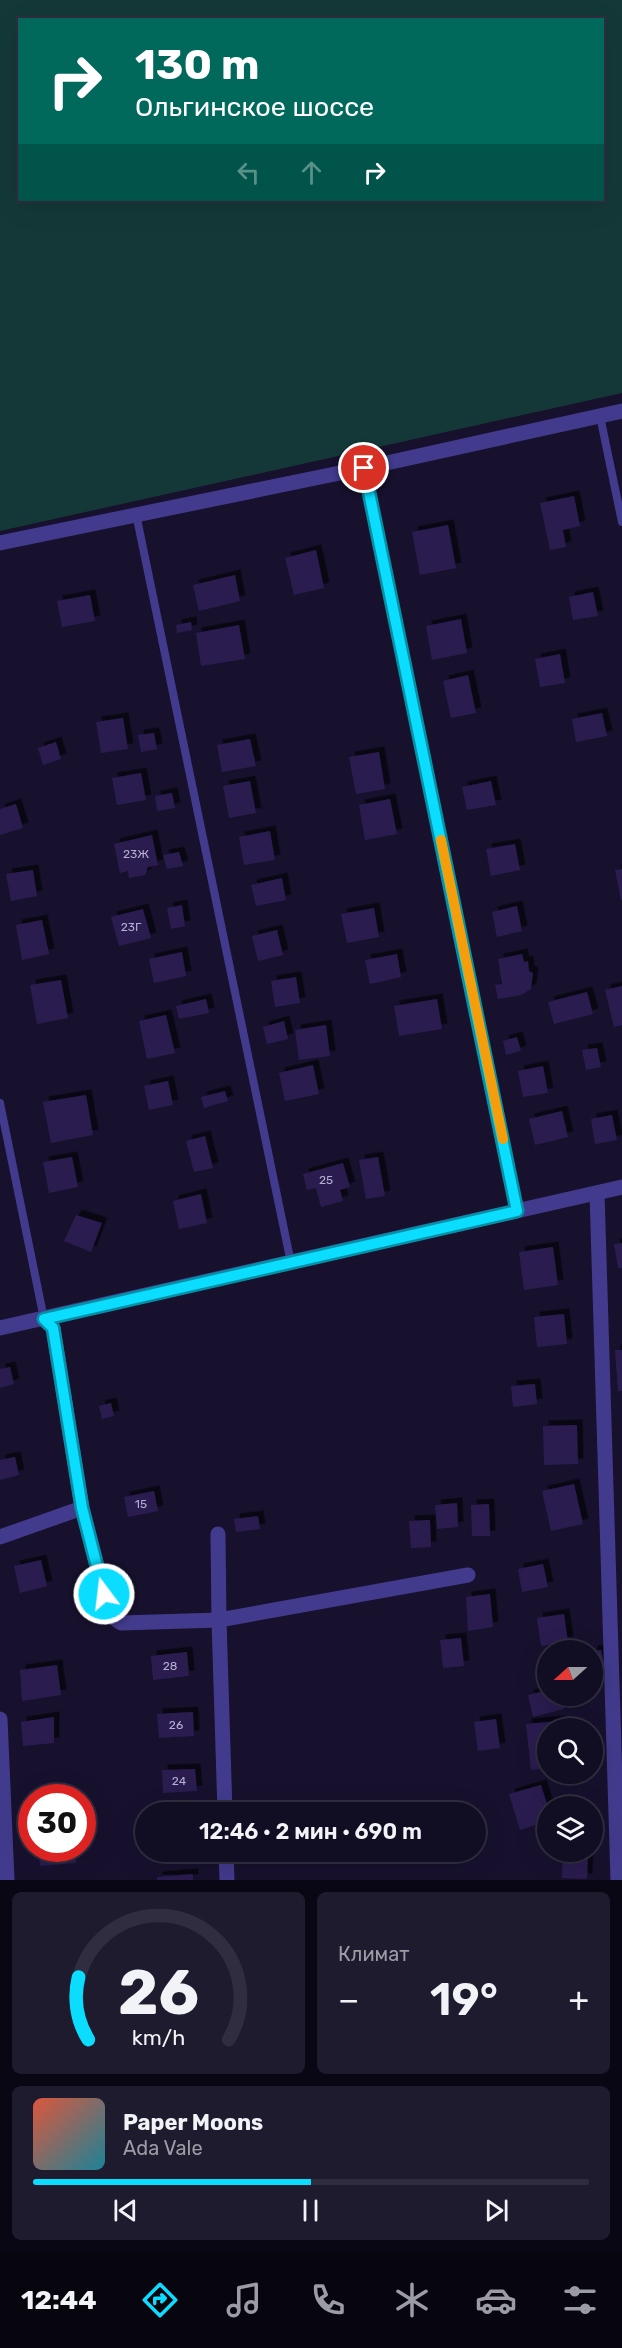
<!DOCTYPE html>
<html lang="ru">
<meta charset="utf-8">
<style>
:root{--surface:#110d22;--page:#1e1b2f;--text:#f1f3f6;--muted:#9c9ca5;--line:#302d40;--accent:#0addff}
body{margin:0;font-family:Rubik,sans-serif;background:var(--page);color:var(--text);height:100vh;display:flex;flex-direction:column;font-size:22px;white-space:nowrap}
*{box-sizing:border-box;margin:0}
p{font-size:20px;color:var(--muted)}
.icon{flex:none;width:33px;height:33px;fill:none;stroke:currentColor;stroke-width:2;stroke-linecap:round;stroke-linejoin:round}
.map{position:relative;height:1880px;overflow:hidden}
.panel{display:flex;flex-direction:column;gap:12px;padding:12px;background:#090713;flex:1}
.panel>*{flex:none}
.banner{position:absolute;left:18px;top:18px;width:586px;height:183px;border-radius:0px;box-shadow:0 6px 24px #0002,0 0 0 2px var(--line);background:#00695c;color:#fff;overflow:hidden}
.needle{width:39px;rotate:249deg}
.controls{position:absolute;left:537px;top:1640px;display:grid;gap:12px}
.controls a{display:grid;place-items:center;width:66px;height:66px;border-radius:50%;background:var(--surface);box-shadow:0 6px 24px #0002,0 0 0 2px var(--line);font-size:30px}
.speed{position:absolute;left:18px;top:1784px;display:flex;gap:12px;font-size:30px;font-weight:700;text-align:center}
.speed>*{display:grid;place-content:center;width:78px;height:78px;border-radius:50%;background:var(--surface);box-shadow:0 6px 24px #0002,0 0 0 2px var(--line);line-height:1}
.speed .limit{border:9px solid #d22;background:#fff;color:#111}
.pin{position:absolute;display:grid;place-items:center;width:51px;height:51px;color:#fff;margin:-26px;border:3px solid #fff;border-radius:50%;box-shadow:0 2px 6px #0007}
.me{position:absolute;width:66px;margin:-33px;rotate:345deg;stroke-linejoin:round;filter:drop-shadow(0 0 4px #0008)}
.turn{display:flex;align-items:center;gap:21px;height:126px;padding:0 18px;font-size:27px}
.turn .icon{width:78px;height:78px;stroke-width:2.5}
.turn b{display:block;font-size:42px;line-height:51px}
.lanes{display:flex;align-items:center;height:57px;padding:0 18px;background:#0003;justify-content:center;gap:30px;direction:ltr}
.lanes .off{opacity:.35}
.big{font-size:45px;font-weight:600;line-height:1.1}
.panel .widget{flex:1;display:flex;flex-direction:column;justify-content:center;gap:9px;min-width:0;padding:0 21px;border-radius:9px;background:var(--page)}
.panel .dial{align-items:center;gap:0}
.dial svg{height:156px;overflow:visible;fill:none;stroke:var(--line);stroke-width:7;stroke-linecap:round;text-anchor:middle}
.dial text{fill:var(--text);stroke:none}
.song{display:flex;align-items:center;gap:18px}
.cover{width:72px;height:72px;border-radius:9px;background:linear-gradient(135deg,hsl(10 70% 55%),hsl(190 70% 35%))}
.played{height:6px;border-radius:3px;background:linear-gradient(90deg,var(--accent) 50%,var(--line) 50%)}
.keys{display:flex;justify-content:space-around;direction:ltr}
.heat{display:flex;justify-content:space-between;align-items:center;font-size:33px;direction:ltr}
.panel .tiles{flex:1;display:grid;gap:12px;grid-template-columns:1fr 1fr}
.widget:last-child{grid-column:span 2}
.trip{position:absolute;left:135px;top:1802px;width:351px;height:60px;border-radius:30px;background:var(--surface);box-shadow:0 6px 24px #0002,0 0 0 2px var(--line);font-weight:600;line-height:60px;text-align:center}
.tab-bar{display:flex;height:96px;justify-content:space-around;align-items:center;background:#07050e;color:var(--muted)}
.tab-bar .icon{width:42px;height:42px}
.tab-bar .selected{color:var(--accent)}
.tab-bar b{font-size:27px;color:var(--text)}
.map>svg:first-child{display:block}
</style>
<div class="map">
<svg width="622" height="1880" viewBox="0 0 622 1880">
<defs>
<filter id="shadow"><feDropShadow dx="5.5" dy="-5.5" stdDeviation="0" flood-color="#0009"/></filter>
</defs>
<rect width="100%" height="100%" fill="#17112e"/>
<!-- green -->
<path fill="#143838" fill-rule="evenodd" d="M0,0H622V393L0,531ZM20,20H603V200H20Z"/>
<!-- building -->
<g fill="#291d4f" filter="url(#shadow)">
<polygon points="574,496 580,526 563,530 566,547 550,550 540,503"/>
<polygon points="448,525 456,568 420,575 412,532"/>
<polygon points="316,550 324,588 294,595 285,558"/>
<polygon points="235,575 240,601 199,611 193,585"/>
<polygon points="593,592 598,616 573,620 569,597"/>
<polygon points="90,595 95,621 62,627 57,601"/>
<polygon points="461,619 467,653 432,660 426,626"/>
<polygon points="191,622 192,630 177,633 176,625"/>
<polygon points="239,625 245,659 201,666 196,633"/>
<polygon points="560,654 565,683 540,687 535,659"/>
<polygon points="468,675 476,713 451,718 443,681"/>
<polygon points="602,713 607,736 576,742 572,719"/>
<polygon points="123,718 128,749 101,753 96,722"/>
<polygon points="154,733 157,749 141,752 138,735"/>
<polygon points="250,739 256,766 222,772 217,745"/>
<polygon points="56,742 61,759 43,765 38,748"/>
<polygon points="379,752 385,789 356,794 349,757"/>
<polygon points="141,773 146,800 117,805 112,778"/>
<polygon points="250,781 256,813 229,818 223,786"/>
<polygon points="491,781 496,805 467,810 462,787"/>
<polygon points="172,793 175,808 157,811 155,796"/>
<polygon points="390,799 397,834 365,840 359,805"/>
<polygon points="16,804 23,828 0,835 0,809"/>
<polygon points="270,831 275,860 244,865 239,837"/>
<polygon points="152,835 158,865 148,867 145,875 129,878 128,871 120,873 114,844"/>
<polygon points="515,844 520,870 491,876 486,849"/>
<polygon points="179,852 183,866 167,869 163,855"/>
<polygon points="622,869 622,900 621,900 615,870"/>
<polygon points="33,870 37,896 11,901 6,874"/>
<polygon points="282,878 286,900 256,906 251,885"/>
<polygon points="182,905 185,926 171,929 167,908"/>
<polygon points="517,906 522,931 497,937 492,912"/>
<polygon points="374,908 379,937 347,943 341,914"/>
<polygon points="143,909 151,938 119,946 111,917"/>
<polygon points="42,920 49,954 22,960 16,925"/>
<polygon points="277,930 283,955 258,961 252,936"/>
<polygon points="182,952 186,976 154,983 149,959"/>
<polygon points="397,954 401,977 370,984 365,960"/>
<polygon points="522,954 524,962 528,961 529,971 533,973 531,989 521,995 498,999 495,985 502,984 498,959"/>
<polygon points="296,977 300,1003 275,1007 271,981"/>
<polygon points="61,980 68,1018 37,1024 30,985"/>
<polygon points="622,986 622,1025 614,1027 605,990"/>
<polygon points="587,992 593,1014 554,1024 548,1002"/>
<polygon points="206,999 209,1013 179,1019 176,1006"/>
<polygon points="437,999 442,1029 399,1036 394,1006"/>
<polygon points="166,1015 175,1053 147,1059 139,1021"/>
<polygon points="284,1021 288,1039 267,1044 263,1027"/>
<polygon points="326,1025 330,1056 299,1060 295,1030"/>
<polygon points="517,1037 521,1051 506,1055 503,1041"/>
<polygon points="597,1048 601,1067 586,1070 582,1050"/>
<polygon points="313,1065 319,1094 285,1101 279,1073"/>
<polygon points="543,1066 548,1093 523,1097 518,1071"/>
<polygon points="168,1081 173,1105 149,1110 144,1086"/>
<polygon points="225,1091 228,1101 204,1108 201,1097"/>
<polygon points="86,1095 93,1135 51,1143 43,1102"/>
<polygon points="562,1111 568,1137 535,1145 529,1119"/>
<polygon points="612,1115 617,1140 595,1144 591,1119"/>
<polygon points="205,1136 213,1168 194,1172 186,1141"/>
<polygon points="72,1157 78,1187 49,1193 43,1162"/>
<polygon points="378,1157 385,1196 366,1199 359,1160"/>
<polygon points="343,1163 350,1187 340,1190 343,1201 321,1207 316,1188 307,1190 303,1174"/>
<polygon points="201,1194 207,1223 179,1229 173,1201"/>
<polygon points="76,1215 102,1223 91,1252 64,1241"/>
<polygon points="622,1243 622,1268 618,1268 614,1244"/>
<polygon points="553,1247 558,1285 524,1290 519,1252"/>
<polygon points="564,1314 567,1344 537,1347 534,1317"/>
<polygon points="615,1350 622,1350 622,1391 618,1391"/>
<polygon points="10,1367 14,1384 0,1388 0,1369"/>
<polygon points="535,1384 537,1404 513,1407 511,1386"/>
<polygon points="111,1403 114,1416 102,1419 99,1406"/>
<polygon points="577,1425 578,1464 544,1465 543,1426"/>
<polygon points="15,1457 19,1475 0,1480 0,1460"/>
<polygon points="574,1484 583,1524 551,1531 542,1491"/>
<polygon points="154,1491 158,1511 128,1517 124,1497"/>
<polygon points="457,1503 458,1527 437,1529 435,1505"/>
<polygon points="489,1504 490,1536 472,1536 471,1505"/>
<polygon points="258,1516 260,1529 236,1532 234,1519"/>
<polygon points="430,1520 431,1547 411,1548 409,1521"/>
<polygon points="41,1560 47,1586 20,1593 14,1566"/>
<polygon points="543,1564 548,1587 522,1592 518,1569"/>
<polygon points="490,1594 493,1627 468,1631 466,1597"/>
<polygon points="564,1614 568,1642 541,1646 537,1618"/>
<polygon points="461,1638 464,1666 443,1668 440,1640"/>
<polygon points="601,1650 605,1668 592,1671 592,1651"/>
<polygon points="187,1652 189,1676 153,1680 151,1656"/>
<polygon points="57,1665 61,1695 22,1701 20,1670"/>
<polygon points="548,1690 548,1695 561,1695 564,1709 533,1717 528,1695"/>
<polygon points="193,1712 194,1736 159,1738 157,1714"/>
<polygon points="54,1717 54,1743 23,1746 21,1722"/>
<polygon points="496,1719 500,1748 478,1751 474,1722"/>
<polygon points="559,1721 559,1728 548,1728 548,1768 531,1770 526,1724"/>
<polygon points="195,1769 197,1791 163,1793 162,1770"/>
<polygon points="541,1785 548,1807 548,1821 520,1830 509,1794"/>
<polygon points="38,1848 75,1848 76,1863 40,1866"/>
<polygon points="171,1851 200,1851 201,1856 171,1858"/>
<polygon points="563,1853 588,1854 587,1879 562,1878"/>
<polygon points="193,1874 193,1880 157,1880 157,1877"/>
</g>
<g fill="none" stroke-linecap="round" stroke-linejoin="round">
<!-- service -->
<g stroke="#423b8d" stroke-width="8">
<polyline points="600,416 622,522"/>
<polyline points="364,468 517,1211"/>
<polyline points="136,514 291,1263"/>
<polyline points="0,1103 44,1319"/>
</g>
<!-- minor -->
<g stroke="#423b8d" stroke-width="15">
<polyline points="0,543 364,468 622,411"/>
<polyline points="597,1193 618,1880"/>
<polyline points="44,1319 53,1328 82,1508 110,1615 121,1623 219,1620 225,1812"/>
<polyline points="0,1328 622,1187"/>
<polyline points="218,1534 219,1620 468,1575"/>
<polyline points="0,1537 82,1508"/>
<polyline points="0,1719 7,1880"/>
<polyline points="226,1851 227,1880"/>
</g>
</g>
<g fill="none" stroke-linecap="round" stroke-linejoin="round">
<defs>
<polyline id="route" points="104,1594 82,1508 53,1328 44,1319 517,1211 364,468"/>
</defs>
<!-- route casing -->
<use href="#route" stroke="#0690a6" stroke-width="15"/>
<!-- route -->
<use href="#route" stroke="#0addff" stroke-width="10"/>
<!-- slow -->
<polyline stroke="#f59e0b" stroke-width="10" points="441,840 503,1139"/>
</g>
<g text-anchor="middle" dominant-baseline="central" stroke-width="6" stroke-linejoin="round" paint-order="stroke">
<!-- number labels -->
<g font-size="12" fill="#b4aed3">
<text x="136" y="854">23Ж</text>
<text x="131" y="927">23Г</text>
<text x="326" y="1180">25</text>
<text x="141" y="1504">15</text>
<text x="170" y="1666">28</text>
<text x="176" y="1725">26</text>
<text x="179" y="1781">24</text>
</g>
</g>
</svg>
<div class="controls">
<a><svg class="needle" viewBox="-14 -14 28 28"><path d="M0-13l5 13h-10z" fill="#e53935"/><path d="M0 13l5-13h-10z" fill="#9c9ca5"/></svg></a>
<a><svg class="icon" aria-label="search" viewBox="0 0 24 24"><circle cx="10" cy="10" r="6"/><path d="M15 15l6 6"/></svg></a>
<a><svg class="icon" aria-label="layers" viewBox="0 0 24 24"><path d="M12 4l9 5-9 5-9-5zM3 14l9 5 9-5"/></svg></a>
</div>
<div class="speed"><div class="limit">30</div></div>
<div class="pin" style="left:364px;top:468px;background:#d93025"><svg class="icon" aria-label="arrive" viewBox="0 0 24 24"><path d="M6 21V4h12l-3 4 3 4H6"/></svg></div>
<svg class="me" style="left:104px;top:1594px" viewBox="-20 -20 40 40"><circle r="17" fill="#0addff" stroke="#fff" stroke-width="3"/><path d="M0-11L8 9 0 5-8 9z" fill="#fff"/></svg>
<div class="trip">12:46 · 2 мин · 690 m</div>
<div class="banner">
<div class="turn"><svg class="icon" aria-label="right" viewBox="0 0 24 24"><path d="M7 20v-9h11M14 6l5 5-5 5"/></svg><div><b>130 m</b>Ольгинское шоссе</div></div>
<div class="lanes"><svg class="icon off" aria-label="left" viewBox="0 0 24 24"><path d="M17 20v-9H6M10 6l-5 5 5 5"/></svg><svg class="icon off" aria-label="ahead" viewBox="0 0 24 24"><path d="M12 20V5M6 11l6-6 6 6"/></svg><svg class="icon" aria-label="right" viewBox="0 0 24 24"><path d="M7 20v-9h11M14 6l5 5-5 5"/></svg></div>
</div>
</div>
<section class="panel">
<div class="tiles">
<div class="widget dial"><svg viewBox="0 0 100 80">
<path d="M14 69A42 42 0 1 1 86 69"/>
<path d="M14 69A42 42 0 0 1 9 37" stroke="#0addff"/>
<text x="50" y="56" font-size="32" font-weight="700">26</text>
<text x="50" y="72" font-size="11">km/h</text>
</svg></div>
<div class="widget"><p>Климат</p>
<div class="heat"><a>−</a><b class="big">19°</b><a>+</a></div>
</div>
<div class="widget">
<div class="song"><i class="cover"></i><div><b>Paper Moons</b><p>Ada Vale</p></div></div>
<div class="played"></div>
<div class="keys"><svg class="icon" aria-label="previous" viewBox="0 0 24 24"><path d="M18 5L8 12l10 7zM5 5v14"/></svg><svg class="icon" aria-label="pause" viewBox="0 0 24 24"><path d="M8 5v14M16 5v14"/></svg><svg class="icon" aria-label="next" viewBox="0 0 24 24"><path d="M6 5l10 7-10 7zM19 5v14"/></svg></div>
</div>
</div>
</section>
<nav class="tab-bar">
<b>12:44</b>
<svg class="icon selected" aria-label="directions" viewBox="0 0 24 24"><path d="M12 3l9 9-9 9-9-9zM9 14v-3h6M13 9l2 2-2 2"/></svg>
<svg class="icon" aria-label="music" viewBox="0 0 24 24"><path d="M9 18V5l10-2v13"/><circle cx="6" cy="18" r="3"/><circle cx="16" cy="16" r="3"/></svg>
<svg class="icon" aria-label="phone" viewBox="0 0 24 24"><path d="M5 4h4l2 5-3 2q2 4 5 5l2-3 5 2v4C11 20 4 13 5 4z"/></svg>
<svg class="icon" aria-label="climate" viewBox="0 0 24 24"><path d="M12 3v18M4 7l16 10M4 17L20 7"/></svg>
<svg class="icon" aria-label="car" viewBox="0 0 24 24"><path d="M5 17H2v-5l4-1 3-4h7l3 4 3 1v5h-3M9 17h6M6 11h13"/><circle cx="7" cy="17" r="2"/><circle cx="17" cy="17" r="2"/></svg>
<svg class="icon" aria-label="filters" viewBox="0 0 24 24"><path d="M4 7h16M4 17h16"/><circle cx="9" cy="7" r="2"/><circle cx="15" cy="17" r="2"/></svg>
</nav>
